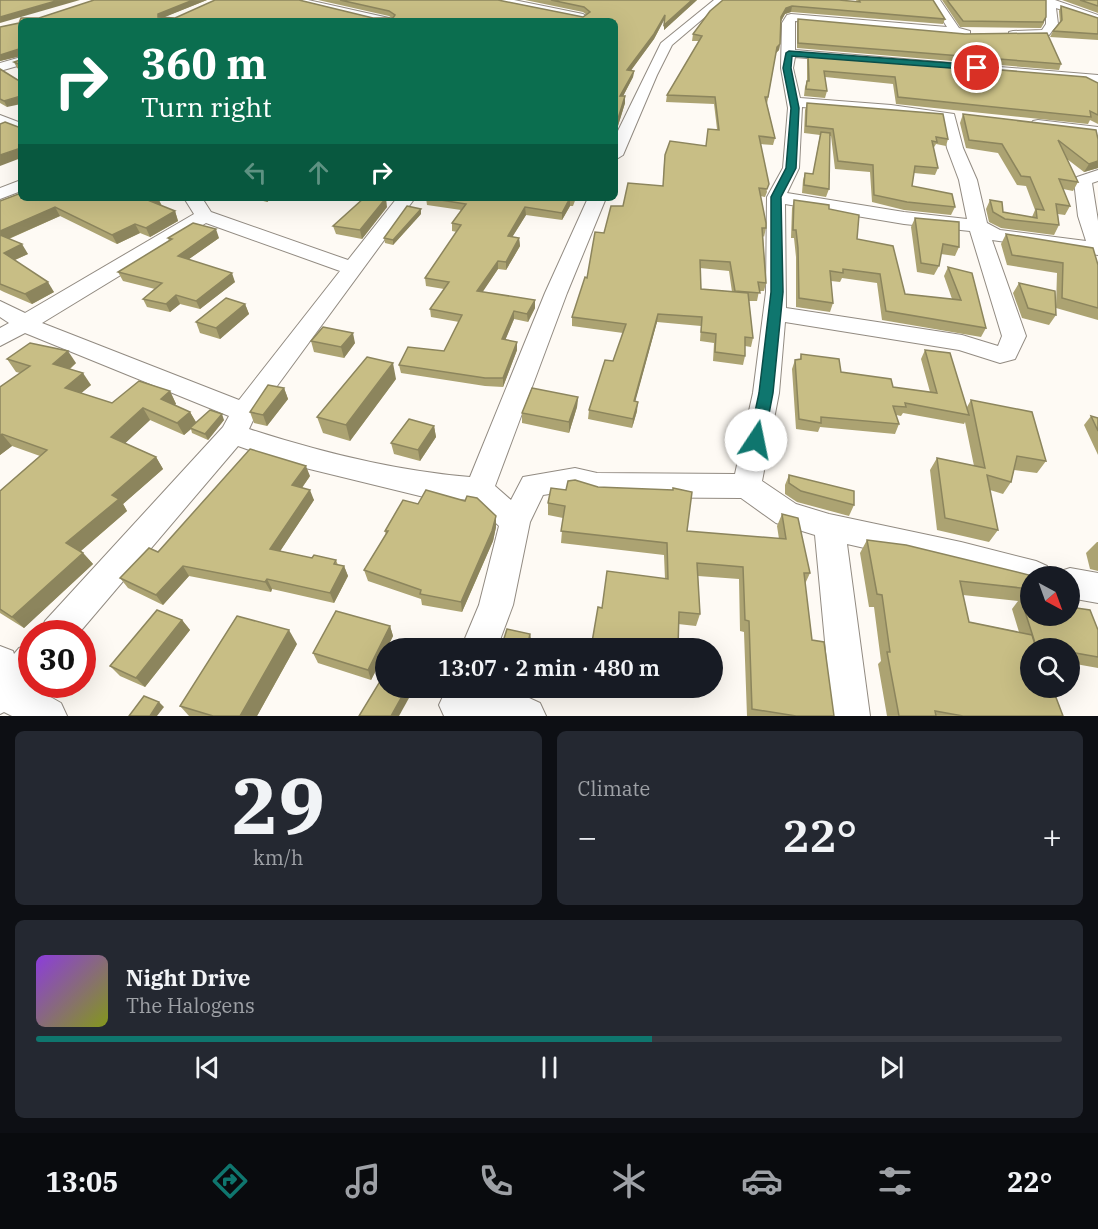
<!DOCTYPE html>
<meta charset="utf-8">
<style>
:root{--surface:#171b24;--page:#242831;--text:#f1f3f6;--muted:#9ea1a6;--line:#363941;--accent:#0f766e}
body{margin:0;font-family:"IBM Plex Serif",serif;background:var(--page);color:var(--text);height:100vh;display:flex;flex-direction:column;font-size:22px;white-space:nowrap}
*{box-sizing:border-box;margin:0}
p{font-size:20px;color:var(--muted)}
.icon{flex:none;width:33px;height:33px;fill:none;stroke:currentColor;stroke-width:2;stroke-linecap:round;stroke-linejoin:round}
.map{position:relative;height:716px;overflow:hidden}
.panel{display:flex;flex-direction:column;gap:15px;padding:15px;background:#0d0f14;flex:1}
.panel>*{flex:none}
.top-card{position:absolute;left:18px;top:18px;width:600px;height:183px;border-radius:9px;box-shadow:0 6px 24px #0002;background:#0b6e4f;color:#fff;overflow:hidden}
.needle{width:39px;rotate:139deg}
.controls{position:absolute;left:1020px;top:566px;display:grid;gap:12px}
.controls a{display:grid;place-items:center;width:60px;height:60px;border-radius:50%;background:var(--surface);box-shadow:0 6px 24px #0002;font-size:30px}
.speed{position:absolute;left:18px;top:620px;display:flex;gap:12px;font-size:30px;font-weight:700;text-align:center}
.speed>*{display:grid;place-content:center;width:78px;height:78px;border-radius:50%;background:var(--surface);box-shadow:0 6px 24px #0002;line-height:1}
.speed .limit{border:9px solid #d22;background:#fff;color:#111}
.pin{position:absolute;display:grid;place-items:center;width:51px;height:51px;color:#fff;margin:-26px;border:3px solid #fff;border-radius:50%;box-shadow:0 2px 6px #0007}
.me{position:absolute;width:66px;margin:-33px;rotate:11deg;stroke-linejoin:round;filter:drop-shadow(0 0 4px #0008)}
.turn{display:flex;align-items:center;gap:21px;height:126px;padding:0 24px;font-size:27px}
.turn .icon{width:78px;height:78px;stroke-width:2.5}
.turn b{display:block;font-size:42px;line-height:51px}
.lanes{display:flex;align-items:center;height:57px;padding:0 24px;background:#0003;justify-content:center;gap:30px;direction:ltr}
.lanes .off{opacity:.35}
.big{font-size:45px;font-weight:600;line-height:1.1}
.panel .card{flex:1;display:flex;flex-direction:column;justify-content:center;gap:9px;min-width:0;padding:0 21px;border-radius:9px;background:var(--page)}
.panel .dial{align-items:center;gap:0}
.dial b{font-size:78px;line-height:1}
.song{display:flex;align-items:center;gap:18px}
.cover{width:72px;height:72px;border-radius:9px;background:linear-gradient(135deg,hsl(270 70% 55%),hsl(70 70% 35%))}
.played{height:6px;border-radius:3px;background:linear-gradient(90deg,var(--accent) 60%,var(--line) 60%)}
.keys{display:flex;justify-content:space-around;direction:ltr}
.heat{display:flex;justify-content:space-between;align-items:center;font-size:33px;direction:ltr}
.panel .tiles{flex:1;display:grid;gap:15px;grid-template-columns:1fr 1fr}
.card:last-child{grid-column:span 2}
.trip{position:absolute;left:375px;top:638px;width:348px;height:60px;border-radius:30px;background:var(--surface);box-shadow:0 6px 24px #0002;font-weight:600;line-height:60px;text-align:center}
.dock{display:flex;height:96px;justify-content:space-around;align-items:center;background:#090b0e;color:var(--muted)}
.dock .icon{width:42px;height:42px}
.dock .current{color:var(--accent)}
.dock b{font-size:27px;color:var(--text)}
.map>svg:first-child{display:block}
</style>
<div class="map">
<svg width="1098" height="716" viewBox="0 0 1098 716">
<rect width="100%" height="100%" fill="#fefaf4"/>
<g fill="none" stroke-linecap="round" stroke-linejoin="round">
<defs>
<g id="minor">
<polygon points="289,0 308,0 389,18 394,21 374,21"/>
<polygon points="494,0 514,0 583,14 588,17 583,20 499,3"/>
<polygon points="714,0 725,0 672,45 657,75 623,155 615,160 615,137 661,43"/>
<path d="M930,0H940L959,28L970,31V35L795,21V50L1098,75V83L795,57L793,68L800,98L891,105L954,114L963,148L977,180L987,223L1000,230L1086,241L1078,216L1074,181L1077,177L1098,170V181L1092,183L1098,221V255L992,240L1026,336L1015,359L1000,363L959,350L785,322L779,393L762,481L796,504L829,514L961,542L1036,561L1047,566L1052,576H1030V589L961,570L847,544L870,716H832L815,535L776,523L741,498L597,497L575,490L543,495L530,522L513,605L497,648H461L479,605L499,526L472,500L424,497L289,464L238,446L79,633H40L45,621L223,427L229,416L25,333L0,346V328L9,323L0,317V301L25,313L194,214L184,198H202L211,212L348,260L397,198H415L255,416L249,429C320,452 395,471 470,477L545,293L588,198H606L567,293L495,486L511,500L523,477L575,468L597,473L735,474L753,393L766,292L767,197L783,168L788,108L781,68L782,23L787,15L791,14L947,27ZM802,107L942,119L947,148L959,180L967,219L904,212L787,193L799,168ZM785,204L904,224L970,231L1002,336L998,346L962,335L786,308ZM206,223L340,271L239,400L42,323Z"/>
<polygon points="1040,0 1055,0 1098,15 1098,22 1056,8 1058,24 1049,35 1009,36 1009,32 1013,31 1042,30 1046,24 1046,4"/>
<polygon points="21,57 21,65 0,71 0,63"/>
<polygon points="0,115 21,123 21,133 0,124"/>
<polygon points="1038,120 1098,127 1098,137 1033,127 1031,124 1033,121"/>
<polygon points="21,180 21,191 0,199 0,188"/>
<polygon points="1070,568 1098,573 1098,603 1070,598 1070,576 1057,576 1058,572"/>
<polygon points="32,643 32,684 35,684 33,687 61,703 67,716 12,716 4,712 0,714 0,646 13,651 14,654 19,648"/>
<polygon points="456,687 527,697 540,703 546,716 444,716 439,705 445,692"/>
</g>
</defs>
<!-- minor casing -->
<use href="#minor" stroke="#928b82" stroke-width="2"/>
<!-- minor -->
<use href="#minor" fill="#fff" fill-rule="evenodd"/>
</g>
<!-- wall -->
<g fill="#aca372" fill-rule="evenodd">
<polygon points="94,0 207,0 164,17 175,18 215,0 299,0 373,18 392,18 389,16 318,0 498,0 583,17 587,15 583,12 525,0 697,0 664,30 664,20 654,39 631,70 634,71 633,77 623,96 625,96 625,103 617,129 615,129 615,21 21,21 21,70 17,68 14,62 20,60 20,56 0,61 0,27 19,23 21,18 39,18"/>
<path d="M856,0H933L945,19L943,24L791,12L785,14L781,21L780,44L779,50L776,53L767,104L775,138L773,145L760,144L767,192L765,197L760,196L766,228L764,237L763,236L766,283L764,291H759L757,301H749L753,338L751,347L745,346V356L743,365L713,361L714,343L700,341L701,326L657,322L635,401L637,411L632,428L588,419L589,410L613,361L623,333L572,326V317L604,233L623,206L663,186L664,163L706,145L708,129H717L714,104L666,102L667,95L699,41H692L693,34L710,11L857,2ZM700,268L729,271L732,292L701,289Z"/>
<polygon points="942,0 1046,0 1044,23 1041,28 960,27"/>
<polygon points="1062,0 1098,0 1098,13"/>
<polygon points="1061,6 1098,18 1098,40 1050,37 1053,31 1060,23 1059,11"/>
<polygon points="798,19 1061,64 1059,70 797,48 797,23"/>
<polygon points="808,54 1098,83 1098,124 1090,120 1088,124 896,104 893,84 825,77 827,91 825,98 804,96 805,87 807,81 807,60"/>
<polygon points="0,69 7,107 0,103"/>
<polygon points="807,103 948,139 946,146 936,144 933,149 938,168 935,175 914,173 912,186 955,207 951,215 904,210 872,202 870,172 835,169 831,136 830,136 829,189 826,197 802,193 803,180 805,173 813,174 820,135 804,133 805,110"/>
<polygon points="963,114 1096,130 1098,168 1084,172 1067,159 1078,182 1073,191 1063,189 1070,206 1065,215 1058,214 1059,225 1054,235 1001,228 989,222 986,209 990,200 1003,212 1032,217 1035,210 1026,186 1017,185 998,153 966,148 960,123"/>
<polygon points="158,198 162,206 175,211 178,221 150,237 140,233 117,244 60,216 9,239 28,254 15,260 54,292 32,304 4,292 0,290 0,201"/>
<polygon points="252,198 272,198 267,202"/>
<polygon points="325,198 340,198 336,200"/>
<polygon points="426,198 576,198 573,206 570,206 562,220 526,215 512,237 519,238 520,246 506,270 498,269 482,292 535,308 528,322 514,319 505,340 517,342 517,350 503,387 485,386 401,373 399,365 444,351 459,322 431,317 430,309 444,289 426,286 425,278 457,232 452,231 452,223 461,210 427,205"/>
<polygon points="794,200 829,209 857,239 905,294 952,299 944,276 948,267 986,328 981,337 882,320 877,283 842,278 840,282 831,281 833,303 830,312 796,307 796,257 794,238 791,238 792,208"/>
<polygon points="387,207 362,239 336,234 333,226"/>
<polygon points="421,214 393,245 385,243 384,238"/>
<polygon points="915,218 959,247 955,256 941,254 939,266 934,275 917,272 911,227"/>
<polygon points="1006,234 1098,265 1098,320 1056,308 1056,315 1049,325 1022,318 1013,293 1019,283 1056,306 1057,273 1007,265 1001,244"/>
<polygon points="168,238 219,238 189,259 235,282 200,309 180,304 170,312 147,307 143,299 155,289 123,281 118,272 169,241"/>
<polygon points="245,304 249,314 220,339 200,333 196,322"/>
<polygon points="311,341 355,343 344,358 314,352"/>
<polygon points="925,350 967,407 971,400 1046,461 1037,473 1014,470 1011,482 1003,494 990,490 998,530 989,542 937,530 930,470 937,458 974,466 965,422 964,424 903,413 901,416 896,415 899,424 895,434 820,427 818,432 796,429 792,369 795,360 800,359 801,354 841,372 893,387 930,392 921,359"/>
<polygon points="7,359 76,363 70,369 91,385 81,393 112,403 170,391 176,404 175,405 190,412 196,422 224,420 208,440 192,433 191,429 184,435 150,420 125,443 156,457 163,469 123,504 127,511 81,551 83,553 93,564 24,628 0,613 0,491 40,456 12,446 0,455 0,387 20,373 16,372"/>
<polygon points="396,379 350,441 323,433 317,417"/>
<polygon points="284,388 288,399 267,426 254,423 250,412"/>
<polygon points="578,397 577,407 569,433 522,423 522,413"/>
<polygon points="1091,416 1098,418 1098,455 1084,425"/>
<polygon points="434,426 436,437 420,461 394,454 391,443"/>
<polygon points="789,475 854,505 849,516 797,502 785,494 785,485"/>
<polygon points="310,476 302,488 314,500 280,551 312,558 336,560 338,565 344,566 348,576 334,603 272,589 271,592 189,576 163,605 128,588 120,578 158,552"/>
<polygon points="551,488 687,531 779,539 777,526 782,514 810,573 805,584 812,640 834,716 747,716 744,632 740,631 739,579 698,576 700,614 696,626 678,624 602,608 665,579 664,555 561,543 563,518 548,515 548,503"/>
<polygon points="418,504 496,516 496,527 493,541 462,612 422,605 421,599 368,581 364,570 386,535 385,531"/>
<path d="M867,540L1030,589V593L1025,599L1098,630V668L1070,663V648H1030L1063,716H887L878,664L881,661L874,607H869L860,553ZM963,595L1018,601L1012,609L1019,632L969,622Z"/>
<polygon points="1097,542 1098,542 1098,571 1090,569 1086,553"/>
<polygon points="182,620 190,630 145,687 120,676 110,666"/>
<polygon points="390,626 393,636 387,648 386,648 386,651 371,680 318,663 313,653"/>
<polygon points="297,644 257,716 189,716 180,706"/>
</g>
<!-- shaded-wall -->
<g fill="#8c855d">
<polygon points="59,0 80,0 0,23 0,17"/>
<polygon points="193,0 207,0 160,19 158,17 158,14"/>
<polygon points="692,0 697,0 664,30 664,25"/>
<polygon points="792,6 791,12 785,14 780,23 781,17 786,8"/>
<polygon points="665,15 664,20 654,39 627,76 627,70"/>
<polygon points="780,44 779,50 776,53 777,47"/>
<polygon points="19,49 21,56 0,61 0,55"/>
<polygon points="634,71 633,77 620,102 620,96"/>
<polygon points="21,96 21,104 7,107 4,101"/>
<polygon points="625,96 625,103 617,129 617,122"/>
<polygon points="21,148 21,158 0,166 0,155"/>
<polygon points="1098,161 1098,168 1084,172 1089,164"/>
<polygon points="158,198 162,207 150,201"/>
<polygon points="266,198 272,198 267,202"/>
<polygon points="386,198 387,207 362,239 360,230"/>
<polygon points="570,198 570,206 562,220 562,213"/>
<polygon points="55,207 60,216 1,242 0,240 0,231"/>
<polygon points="525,207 526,215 508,244 508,236"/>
<polygon points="421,209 421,214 393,245 393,240"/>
<polygon points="175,211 178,221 150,237 146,228"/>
<polygon points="135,224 140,233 117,244 112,235"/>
<polygon points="216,229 219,238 182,264 178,256"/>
<polygon points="519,238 520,246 506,270 506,262"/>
<polygon points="22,244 28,254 10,262 4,253"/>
<polygon points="498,261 498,269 478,299 477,291"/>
<polygon points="232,273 235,282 200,309 196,301"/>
<polygon points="48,282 54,292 32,304 25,294"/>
<polygon points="176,295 180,304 170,312 166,304"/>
<polygon points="535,300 535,308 528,322 527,314"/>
<polygon points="245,304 249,314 220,339 216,328"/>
<polygon points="514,311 514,319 502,348 502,339"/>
<polygon points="658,314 657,322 633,410 634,401"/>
<polygon points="353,333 355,343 344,358 341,347"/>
<polygon points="517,342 517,350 503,387 503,378"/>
<polygon points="68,351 76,363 61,376 53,364"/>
<polygon points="393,363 396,379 350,441 346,425"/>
<polygon points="83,373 91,385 73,400 65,388"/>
<polygon points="284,388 288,399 267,426 263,415"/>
<polygon points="170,391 176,404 167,411 161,399"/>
<polygon points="578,397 577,407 569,433 569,422"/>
<polygon points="638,402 637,411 632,428 633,419"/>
<polygon points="143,408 150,420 119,449 111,437"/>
<polygon points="190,412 197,424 190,428 191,429 184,435 177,423"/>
<polygon points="222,414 224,420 208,440 205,434"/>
<polygon points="434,426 436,437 420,461 418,450"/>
<polygon points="2,434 12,446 0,455 0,436"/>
<polygon points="156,457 163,469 123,504 127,511 76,555 66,543 112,495"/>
<polygon points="306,466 310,476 296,496 292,485"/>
<polygon points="310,490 314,500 275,559 270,549"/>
<polygon points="496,516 496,527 493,541 462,612 461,602"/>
<polygon points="83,553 93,564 24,628 12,617"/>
<polygon points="183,566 189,576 163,605 156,595"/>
<polygon points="344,566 348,576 334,603 330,593"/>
<polygon points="267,579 272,589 271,592 265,582"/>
<polygon points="182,620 190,630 145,687 136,678"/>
<polygon points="390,626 393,636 387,648 386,648 386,651 371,680 368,670"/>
<polygon points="289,630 297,644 257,716 240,716"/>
<polygon points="530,634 531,639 528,648 527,648"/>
<polygon points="406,689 409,698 399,716 391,716"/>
<polygon points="159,702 164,707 157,716 150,716"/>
</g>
<!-- building -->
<g fill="#c8be85" stroke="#8c855d" stroke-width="1.5">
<polygon points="0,0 59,0 0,17"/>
<polygon points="94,0 193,0 158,14 158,17 175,18 215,0 299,0 373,18 393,18 395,15 389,11 340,0 498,0 583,17 590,12 584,7 551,0 692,0 664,25 665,15 654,34 627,70 634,71 620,96 625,96 617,122 615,122 615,21 21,21 21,65 14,62 20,60 19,49 0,55 0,27 19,23 21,18 39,18"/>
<polygon points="723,0 839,0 860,2 859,0 933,0 945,19 792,6 786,8 781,17 780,44 777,47 768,97 765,97 775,138 759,136 769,184 767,189 759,188 766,223 766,228 762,228 766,283 758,282 760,293 735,291 730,262 700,260 701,289 748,293 753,338 745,337 745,356 715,352 716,334 701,332 702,317 658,314 634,401 638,402 633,419 589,410 605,360 613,361 626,324 572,317 585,277 587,278 595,232 604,233 611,206 623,206 628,183 663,186 665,155 670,141 706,146 708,129 719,130 715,97 667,95 702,36 693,34 710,11"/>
<polygon points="947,0 1046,0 1046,17 1043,22 963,21"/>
<polygon points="1080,0 1098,0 1098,6"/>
<polygon points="1061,6 1098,18 1098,34 1053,31 1062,20"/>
<polygon points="798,19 965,34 1047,33 1061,64 798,43"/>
<polygon points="808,54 1086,77 1098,83 1098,115 1090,111 1091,117 898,97 895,77 824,71 827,91 806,89 807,81 809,81"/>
<polygon points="0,69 21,82 21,96 4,101 0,99"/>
<polygon points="807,103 943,114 948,139 936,137 937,142 932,141 938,168 915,166 912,186 952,194 955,207 907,202 874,195 873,165 838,161 833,129 806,126"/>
<polygon points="963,114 1096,130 1098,139 1098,161 1089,164 1058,140 1078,182 1059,179 1070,206 1056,204 1059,225 1005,219 993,212 990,200 1002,202 1003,212 1037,218 1036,209 1044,210 1030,177 1021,176 1002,144 969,140"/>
<polygon points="5,122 21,128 21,148 0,155 0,124"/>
<polygon points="821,132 830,133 829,189 804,185 805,173 813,174"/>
<polygon points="21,193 21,198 157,198 150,201 175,211 146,228 135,224 112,235 55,207 0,231 0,201"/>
<polygon points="364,198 386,198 360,230 333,226"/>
<polygon points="428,198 573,198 570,198 562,213 525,207 508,236 519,238 506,262 498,261 477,291 535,300 527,314 514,311 502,339 517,342 503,378 485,378 399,365 408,347 444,351 462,315 430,309 449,282 425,278 461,225 452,223 466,204"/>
<polygon points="794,200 829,205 829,209 859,215 857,239 893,246 905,294 961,300 948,267 972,273 986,328 886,311 880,274 843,269 843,273 830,271 833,303 799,298 798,248 796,230 793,230"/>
<polygon points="407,206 421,209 393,240 384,238"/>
<polygon points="915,218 959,222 959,247 943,244 939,266 921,263"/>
<polygon points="193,223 216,229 178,256 232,273 196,301 176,295 166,304 143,299 162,283 118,272 172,239 168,238"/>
<polygon points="1006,234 1093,248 1098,265 1098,308 1062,298 1063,263 1012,255"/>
<polygon points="0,235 22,244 4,253 48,282 25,294 0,284"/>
<polygon points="1019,283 1055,291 1056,315 1028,308"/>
<polygon points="226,298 245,304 216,328 196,322"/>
<polygon points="323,327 353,333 341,347 311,341"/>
<polygon points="30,343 68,351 53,364 83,373 65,388 112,403 139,381 170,391 161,399 190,412 177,423 143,408 111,437 156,457 112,495 119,499 66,543 83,553 12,617 0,609 0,491 47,450 2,434 0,436 0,387 30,366 7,359"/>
<polygon points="925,350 950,353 969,415 905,403 906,407 893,406 899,424 821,417 821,423 799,419 795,360 801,359 801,354 839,359 841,372 891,379 893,387 937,393"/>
<polygon points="367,357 393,363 346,425 317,417"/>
<polygon points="268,385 284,388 263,415 250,412"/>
<polygon points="532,388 578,397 569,422 522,413"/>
<polygon points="971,400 1032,412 1046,461 1017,456 1011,482 987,475 998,530 945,518 937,458 985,468"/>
<polygon points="210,410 222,414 205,434 190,428"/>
<polygon points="1091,416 1098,418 1098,431"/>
<polygon points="409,419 434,426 418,450 391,443"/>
<polygon points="250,449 306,466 292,485 310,490 270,549 312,558 314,555 336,560 334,564 344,566 330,593 267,579 265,582 183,566 156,595 120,578 149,548 158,552"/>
<polygon points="789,475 854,491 854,505 801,491 789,483"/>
<polygon points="575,480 598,487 673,490 673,488 692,492 687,531 786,539 782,514 798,518 810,573 804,573 812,640 824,642 834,716 796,716 752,709 749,621 745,620 743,567 697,563 700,614 679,612 678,648 591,648 598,607 602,608 607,571 668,579 667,543 561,531 565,506 548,503 551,488 566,490 568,481"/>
<polygon points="426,490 465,501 467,496 477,498 496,516 492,531 461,602 420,594 421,590 364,570 388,531 385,531 403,500 418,504"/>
<polygon points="867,540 906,545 1029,575 1030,579 1030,589 960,581 969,622 1032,635 1036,648 1030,648 1030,687 1052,687 1063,716 963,716 935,711 936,716 899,716 887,652 890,652 882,595 877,594"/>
<polygon points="1021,599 1030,600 1030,615 1070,615 1070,607 1090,610 1098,630 1098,657 1070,652 1070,648 1046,648 1036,646"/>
<polygon points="157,610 182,620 136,678 110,666"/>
<polygon points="336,611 390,626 368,670 313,653"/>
<polygon points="237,616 289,630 240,716 213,716 180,706"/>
<polygon points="507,629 530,634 527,648 501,648"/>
<polygon points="382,678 386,679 386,687 402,687 406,689 391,716 359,716"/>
<polygon points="144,696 159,702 150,716 129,716"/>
</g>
<!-- route -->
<polygon fill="#0f766e" stroke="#0a4d48" stroke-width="1.5" points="789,51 977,65 981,68 977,70 792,56 791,68 799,108 796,168 781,197 783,292 773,393 764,440 762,444 751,444 749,440 759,393 771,292 771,197 786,168 791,108 783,68 786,53"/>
</svg>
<div class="controls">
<a><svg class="needle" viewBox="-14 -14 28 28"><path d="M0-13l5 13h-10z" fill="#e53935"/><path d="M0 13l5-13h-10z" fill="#9ea1a6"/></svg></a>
<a><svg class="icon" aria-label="search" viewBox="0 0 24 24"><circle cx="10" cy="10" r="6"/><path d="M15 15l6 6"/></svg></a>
</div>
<div class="speed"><div class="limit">30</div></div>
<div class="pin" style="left:977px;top:68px;background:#d93025"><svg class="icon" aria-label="arrive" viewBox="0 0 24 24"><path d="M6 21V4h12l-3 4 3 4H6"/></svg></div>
<svg class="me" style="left:756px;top:440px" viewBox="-20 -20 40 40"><circle r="19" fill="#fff"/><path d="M0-13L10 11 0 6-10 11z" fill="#0f766e"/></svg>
<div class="trip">13:07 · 2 min · 480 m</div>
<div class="top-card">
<div class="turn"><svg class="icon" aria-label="right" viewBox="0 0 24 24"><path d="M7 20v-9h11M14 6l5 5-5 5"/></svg><div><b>360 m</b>Turn right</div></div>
<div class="lanes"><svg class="icon off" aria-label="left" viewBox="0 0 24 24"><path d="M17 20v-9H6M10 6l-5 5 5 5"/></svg><svg class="icon off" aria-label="ahead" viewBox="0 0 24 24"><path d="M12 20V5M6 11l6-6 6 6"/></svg><svg class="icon" aria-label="right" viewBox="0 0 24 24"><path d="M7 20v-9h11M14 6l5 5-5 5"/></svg></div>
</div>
</div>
<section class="panel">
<div class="tiles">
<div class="card dial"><b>29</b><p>km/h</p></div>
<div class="card"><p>Climate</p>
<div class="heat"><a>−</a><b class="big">22°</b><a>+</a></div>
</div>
<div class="card">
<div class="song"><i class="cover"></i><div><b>Night Drive</b><p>The Halogens</p></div></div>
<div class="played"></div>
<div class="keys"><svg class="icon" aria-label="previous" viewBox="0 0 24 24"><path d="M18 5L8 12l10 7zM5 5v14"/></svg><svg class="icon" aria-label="pause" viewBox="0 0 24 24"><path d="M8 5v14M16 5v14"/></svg><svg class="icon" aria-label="next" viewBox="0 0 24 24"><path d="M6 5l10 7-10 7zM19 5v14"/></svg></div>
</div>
</div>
</section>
<nav class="dock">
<b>13:05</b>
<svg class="icon current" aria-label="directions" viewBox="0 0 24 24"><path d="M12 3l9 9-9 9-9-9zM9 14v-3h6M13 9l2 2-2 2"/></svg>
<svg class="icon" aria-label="music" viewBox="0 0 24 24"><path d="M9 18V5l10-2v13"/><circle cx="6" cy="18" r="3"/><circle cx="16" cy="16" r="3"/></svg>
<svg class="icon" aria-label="phone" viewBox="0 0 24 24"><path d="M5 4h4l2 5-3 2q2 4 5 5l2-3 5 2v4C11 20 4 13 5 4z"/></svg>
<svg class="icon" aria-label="climate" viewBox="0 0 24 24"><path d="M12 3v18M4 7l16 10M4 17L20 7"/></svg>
<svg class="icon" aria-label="car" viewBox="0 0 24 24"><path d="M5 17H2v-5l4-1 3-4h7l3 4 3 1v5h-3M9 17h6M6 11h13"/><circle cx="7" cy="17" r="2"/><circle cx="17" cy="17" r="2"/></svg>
<svg class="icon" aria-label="filters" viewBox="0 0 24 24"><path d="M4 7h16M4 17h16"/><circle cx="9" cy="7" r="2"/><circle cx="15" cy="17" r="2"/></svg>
<b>22°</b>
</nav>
